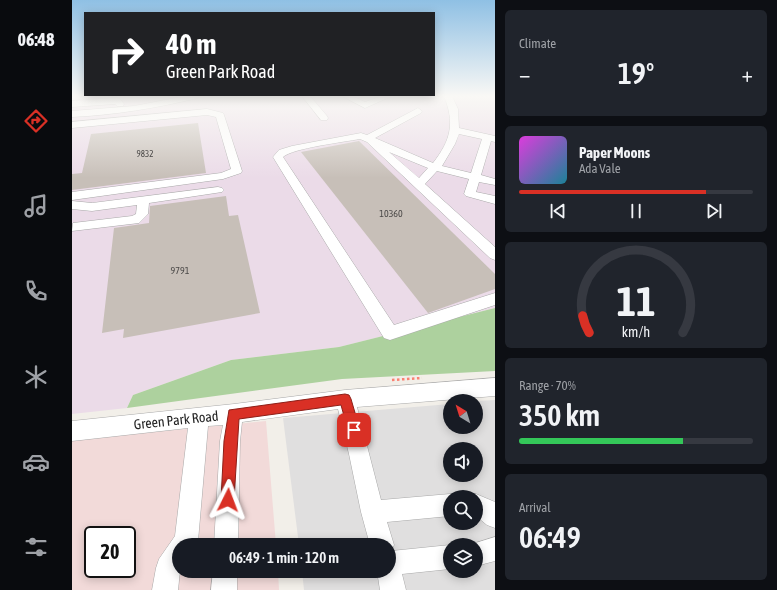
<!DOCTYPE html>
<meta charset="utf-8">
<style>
:root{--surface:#171b24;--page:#20242c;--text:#f1f3f6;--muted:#9ea1a6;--line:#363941;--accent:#d93025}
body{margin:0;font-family:"Asap Condensed",sans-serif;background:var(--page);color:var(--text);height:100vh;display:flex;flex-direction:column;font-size:15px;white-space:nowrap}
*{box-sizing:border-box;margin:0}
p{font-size:13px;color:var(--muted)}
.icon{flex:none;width:22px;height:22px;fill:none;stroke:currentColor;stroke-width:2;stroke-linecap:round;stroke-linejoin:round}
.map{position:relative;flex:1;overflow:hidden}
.side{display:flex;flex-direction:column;gap:10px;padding:10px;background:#0d0f14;width:282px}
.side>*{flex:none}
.banner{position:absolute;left:12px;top:12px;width:351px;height:84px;border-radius:0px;box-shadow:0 2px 10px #0003;background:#202124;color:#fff;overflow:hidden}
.needle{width:26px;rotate:322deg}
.buttons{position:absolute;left:371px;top:394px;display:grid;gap:8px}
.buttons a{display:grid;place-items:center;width:40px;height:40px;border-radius:50%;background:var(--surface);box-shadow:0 2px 10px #0003;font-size:20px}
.speed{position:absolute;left:12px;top:526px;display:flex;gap:8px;font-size:20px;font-weight:700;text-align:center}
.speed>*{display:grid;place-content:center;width:52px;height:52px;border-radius:50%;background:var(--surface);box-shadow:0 2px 10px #0003;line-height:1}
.speed .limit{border:2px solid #111;border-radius:6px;background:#fff;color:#111}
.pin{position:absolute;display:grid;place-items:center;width:34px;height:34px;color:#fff;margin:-17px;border-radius:8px;box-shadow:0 2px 6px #0006}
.me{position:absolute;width:44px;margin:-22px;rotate:3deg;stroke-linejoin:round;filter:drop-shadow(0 0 3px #0008)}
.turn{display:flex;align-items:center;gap:14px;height:84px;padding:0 16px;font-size:18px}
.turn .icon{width:52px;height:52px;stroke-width:2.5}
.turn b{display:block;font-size:28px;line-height:34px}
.big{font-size:30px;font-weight:600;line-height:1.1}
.side .widget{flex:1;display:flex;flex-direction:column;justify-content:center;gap:6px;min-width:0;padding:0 14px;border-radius:6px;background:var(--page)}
.side .dial{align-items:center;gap:0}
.dial svg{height:104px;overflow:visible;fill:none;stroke:var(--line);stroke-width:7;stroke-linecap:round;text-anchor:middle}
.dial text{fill:var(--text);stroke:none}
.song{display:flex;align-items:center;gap:12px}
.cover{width:48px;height:48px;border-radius:6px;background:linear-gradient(135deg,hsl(300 70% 55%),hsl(190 70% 35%))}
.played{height:4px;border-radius:2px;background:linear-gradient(90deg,var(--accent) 80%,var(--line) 80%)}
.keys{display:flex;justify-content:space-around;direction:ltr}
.heat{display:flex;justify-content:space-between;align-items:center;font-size:22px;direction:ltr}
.charge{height:6px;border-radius:3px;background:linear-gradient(90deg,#34c759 70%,var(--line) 0)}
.trip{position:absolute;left:100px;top:538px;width:224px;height:40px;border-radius:20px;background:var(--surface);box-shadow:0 2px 10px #0003;font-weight:600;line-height:40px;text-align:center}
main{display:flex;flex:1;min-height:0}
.dock{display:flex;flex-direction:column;width:72px;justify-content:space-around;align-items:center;background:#090b0e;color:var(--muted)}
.dock .icon{width:28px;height:28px}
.dock .selected{color:var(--accent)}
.dock b{font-size:18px;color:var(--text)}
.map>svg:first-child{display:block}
</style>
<main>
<nav class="dock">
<b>06:48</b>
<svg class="icon selected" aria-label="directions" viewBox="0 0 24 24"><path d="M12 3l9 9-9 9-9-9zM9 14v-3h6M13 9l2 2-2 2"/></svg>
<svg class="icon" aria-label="music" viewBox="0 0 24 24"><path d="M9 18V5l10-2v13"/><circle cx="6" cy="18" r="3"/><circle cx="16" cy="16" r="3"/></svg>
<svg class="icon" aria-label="phone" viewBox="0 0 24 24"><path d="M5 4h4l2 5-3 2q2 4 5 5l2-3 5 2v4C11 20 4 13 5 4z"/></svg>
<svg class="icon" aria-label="climate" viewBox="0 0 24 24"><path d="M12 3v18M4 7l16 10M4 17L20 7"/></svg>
<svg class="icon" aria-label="car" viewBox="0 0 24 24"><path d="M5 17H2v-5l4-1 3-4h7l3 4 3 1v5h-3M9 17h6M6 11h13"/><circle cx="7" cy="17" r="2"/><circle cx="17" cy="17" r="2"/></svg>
<svg class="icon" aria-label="filters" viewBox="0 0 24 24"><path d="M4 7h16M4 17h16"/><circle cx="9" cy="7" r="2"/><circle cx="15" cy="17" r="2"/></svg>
</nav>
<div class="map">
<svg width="423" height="590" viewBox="0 0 423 590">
<rect width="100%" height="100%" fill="#f2efe9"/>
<!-- residential -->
<path fill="#e0dfdf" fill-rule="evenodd" d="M423,400V590H232L230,571H317V545H227L211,418L378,404V427H404V401ZM378,449H404V475H378ZM378,497H404V523H378ZM378,545H404V571H378Z"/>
<!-- commercial -->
<path fill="#f2dad9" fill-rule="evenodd" d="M194,421L204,545H107V571H206L207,590H0V440ZM21,535H55V569H21Z"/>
<!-- industrial -->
<polygon fill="#ebdbe8" points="0,96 423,96 423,308 267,347 159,360 61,395 55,408 0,414"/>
<!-- forest -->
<polygon fill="#add19e" points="423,308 423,371 270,379 55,408 61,395 159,360 267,347"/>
<!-- building -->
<g fill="#c7bfb8">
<polygon points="126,123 134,173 0,190 0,174 10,173 19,134"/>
<polygon points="287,141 423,274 423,289 356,313 229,152"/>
<polygon points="154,196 157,216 166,215 188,313 51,338 52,329 30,333 42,228 77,223 78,206"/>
</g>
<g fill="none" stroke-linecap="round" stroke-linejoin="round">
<defs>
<g id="minor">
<path d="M114,96H127L126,98C84,108 43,115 0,117V111L62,106Z"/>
<polygon points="230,96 238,96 255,116 256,118 255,120 249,120"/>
<polygon points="270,96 280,96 293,102 310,96 320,96 293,108"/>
<path d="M372,96H380L386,109L387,128L423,136V142L419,141L409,175L423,179V185L407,182L404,192L423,196V204L394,196L392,194L397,179L365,171L353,184L423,247V260L418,258L295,142L288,139C272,142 221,148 211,157L322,325L423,293V305L318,340L312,338L201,157L207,150L220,146L289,133L295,135L346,108L350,111L349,113L303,138L361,163C379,140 383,123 372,96ZM387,134L410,139L399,173L370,166L383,144ZM317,152L356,168L347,178Z"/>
<polygon points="45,98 48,99 52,104 51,106 45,106 43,104 0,107 0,101"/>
<polygon points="135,109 151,113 152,115 170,171 169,173 151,179 0,200 0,192 149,173 159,169 144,117 135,115 0,128 0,122"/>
<polygon points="146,187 150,188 152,190 150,192 77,203 76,214 67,223 0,231 1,223 60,216 64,214 65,205 20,211 0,209 0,201 20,203"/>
<polygon points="423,378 423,396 285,407 309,500 378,494 385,497 378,497 378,516 315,522 322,545 319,551 378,545 378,569 330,574 334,590 308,590 305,571 317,571 317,545 298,545 289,512 277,454 266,409 170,422 168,441 166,545 142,545 148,441 151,425 136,426 126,541 124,545 107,545 108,571 106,590 80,590 84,568 87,559 103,536 116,428 0,441 0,421 162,404 273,390"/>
<polygon points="404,494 423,502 423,528 415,525 404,516 404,497 397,497"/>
<polygon points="423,537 423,561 404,566 404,545 397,545"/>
<polygon points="141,571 165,571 165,590 139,590"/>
</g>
</defs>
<!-- minor casing -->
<use href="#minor" stroke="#a9a9a9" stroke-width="1"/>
<!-- path -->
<polyline stroke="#fa8072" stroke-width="2.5" stroke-dasharray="2.5 2.5" stroke-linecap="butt" points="320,380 350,378"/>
<!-- minor -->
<use href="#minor" fill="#fff" fill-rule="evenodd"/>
</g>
<!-- sky -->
<linearGradient id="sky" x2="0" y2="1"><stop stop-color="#8fc0e4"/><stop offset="0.54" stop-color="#f9f8f5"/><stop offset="1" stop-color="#f9f8f5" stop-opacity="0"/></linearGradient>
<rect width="423" height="178" fill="url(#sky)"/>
<!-- route -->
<polygon fill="#d93025" stroke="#8d1f18" points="273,394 277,395 279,399 288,430 286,434 282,436 277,434 269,405 167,419 162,500 160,505 156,507 151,505 149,500 152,441 157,410"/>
<g text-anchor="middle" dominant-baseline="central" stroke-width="3" stroke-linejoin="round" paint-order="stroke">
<!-- far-number labels -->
<g font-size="9" fill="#4b4948">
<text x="73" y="154">9832</text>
</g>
<!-- number labels -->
<g font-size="10" fill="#4b4948">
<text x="319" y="213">10360</text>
<text x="108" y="270">9791</text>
</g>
<!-- near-street labels -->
<g font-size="14" fill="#222" stroke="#fff">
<text transform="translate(104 420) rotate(-6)">Green Park Road</text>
</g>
</g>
</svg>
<div class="buttons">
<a><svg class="needle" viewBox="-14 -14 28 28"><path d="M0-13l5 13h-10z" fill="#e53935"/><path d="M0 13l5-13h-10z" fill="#9ea1a6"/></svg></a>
<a><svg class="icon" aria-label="sound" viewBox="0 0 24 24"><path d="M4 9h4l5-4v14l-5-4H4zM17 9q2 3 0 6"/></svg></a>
<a><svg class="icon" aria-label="search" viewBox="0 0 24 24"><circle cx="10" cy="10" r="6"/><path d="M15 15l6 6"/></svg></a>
<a><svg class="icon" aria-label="layers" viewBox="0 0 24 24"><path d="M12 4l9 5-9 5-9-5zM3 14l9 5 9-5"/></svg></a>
</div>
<div class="speed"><div class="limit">20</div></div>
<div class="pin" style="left:282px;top:430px;background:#d93025"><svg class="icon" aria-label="arrive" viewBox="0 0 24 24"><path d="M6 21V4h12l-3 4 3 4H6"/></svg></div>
<svg class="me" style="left:156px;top:500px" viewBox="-20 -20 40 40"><path d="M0-17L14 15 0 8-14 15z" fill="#d93025" stroke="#fff" stroke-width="4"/></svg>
<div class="trip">06:49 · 1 min · 120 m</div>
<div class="banner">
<div class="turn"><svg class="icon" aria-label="right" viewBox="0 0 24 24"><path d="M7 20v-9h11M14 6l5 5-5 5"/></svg><div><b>40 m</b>Green Park Road</div></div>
</div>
</div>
<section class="side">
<div class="widget"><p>Climate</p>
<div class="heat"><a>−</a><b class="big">19°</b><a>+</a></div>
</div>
<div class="widget">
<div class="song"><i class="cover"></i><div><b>Paper Moons</b><p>Ada Vale</p></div></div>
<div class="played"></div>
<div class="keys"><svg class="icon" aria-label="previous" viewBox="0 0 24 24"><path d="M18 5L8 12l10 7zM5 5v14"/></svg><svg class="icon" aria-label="pause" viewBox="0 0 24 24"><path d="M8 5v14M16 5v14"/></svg><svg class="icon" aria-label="next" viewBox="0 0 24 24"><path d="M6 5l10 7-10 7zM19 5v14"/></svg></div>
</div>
<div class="widget dial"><svg viewBox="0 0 100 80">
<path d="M14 69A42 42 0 1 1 86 69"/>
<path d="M14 69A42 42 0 0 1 9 56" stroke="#d93025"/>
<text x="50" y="56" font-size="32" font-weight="700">11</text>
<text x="50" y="72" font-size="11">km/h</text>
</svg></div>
<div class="widget"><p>Range · 70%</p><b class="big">350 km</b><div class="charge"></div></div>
<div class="widget"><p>Arrival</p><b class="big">06:49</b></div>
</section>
</main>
